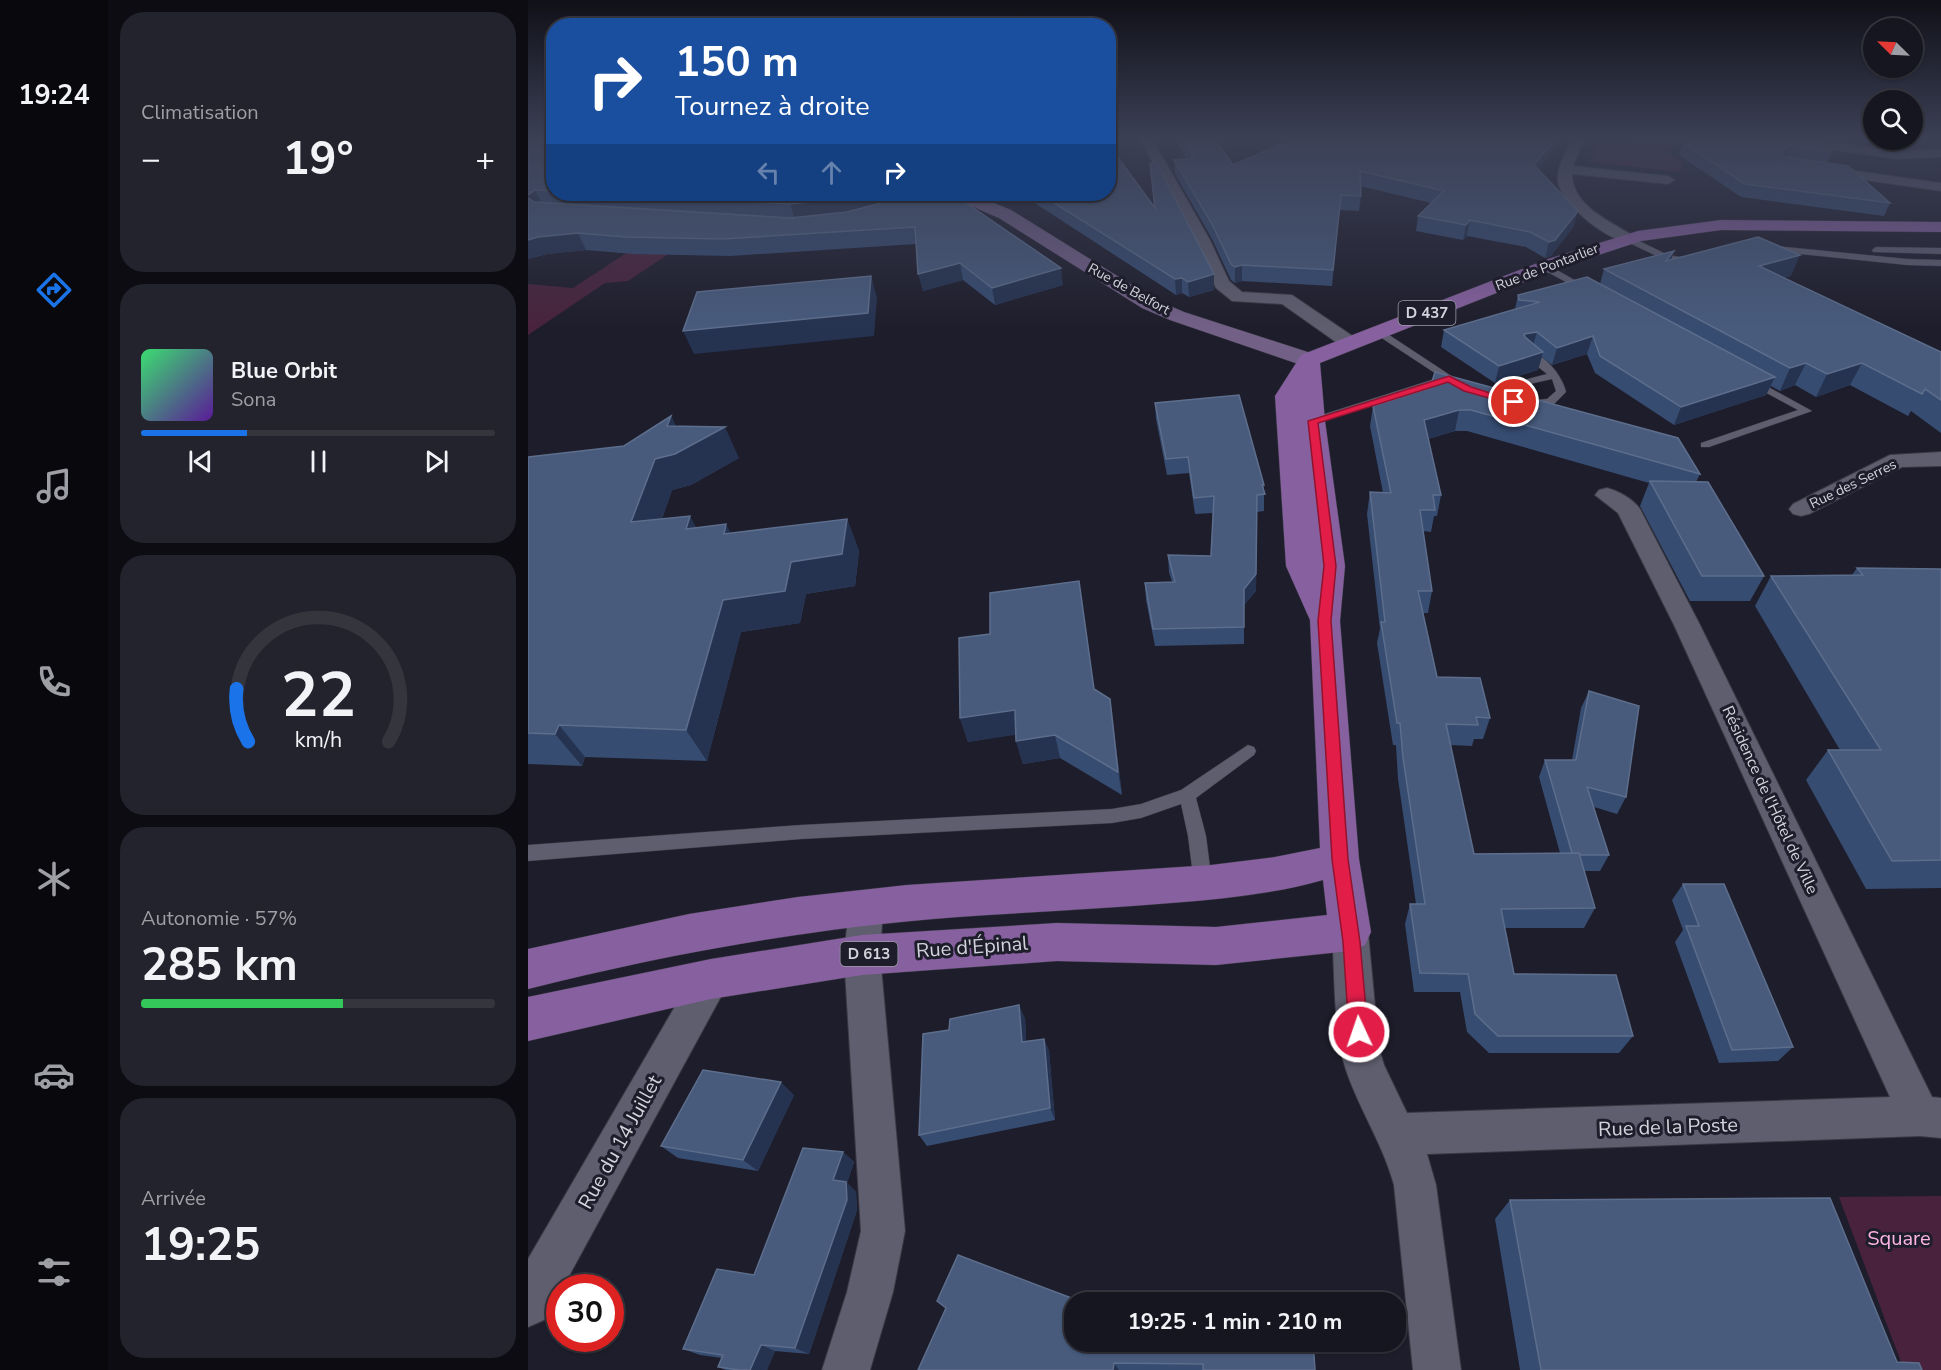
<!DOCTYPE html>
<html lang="fr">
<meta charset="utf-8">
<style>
:root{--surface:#161620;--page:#23232d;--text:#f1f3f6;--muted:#9e9fa5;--line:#35353e;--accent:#1a73e8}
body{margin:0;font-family:"Nunito Sans",sans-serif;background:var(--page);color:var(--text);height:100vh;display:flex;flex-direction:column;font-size:22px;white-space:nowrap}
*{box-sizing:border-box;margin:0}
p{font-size:20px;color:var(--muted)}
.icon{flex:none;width:33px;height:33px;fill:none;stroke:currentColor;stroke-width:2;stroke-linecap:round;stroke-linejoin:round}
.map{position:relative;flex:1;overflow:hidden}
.drawer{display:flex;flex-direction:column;gap:12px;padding:12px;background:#0c0c12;width:420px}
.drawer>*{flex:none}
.hud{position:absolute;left:18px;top:18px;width:570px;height:183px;border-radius:24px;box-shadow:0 2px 4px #0004,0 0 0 2px var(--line);background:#1a4fa0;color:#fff;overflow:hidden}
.needle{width:39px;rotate:294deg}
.fabs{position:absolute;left:1335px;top:18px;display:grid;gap:12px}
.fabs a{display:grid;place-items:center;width:60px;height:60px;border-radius:50%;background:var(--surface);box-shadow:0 2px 4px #0004,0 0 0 2px var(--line);font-size:30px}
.speed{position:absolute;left:18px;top:1274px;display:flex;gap:12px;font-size:30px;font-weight:700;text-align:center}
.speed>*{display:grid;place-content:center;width:78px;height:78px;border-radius:50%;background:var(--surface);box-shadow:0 2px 4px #0004,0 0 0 2px var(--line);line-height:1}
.speed .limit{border:9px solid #d22;background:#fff;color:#111}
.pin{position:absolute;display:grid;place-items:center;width:51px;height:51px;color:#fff;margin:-26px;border:3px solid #fff;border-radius:50%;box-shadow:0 2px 6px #0007}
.me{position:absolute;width:66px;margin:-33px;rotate:357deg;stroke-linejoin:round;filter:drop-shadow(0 0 4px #0008)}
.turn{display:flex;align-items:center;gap:21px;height:126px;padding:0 30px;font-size:27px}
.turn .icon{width:78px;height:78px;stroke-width:2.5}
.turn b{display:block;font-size:42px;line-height:51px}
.lanes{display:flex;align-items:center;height:57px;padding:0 30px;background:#0003;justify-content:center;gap:30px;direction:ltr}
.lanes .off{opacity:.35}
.big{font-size:45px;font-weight:700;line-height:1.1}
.drawer .card{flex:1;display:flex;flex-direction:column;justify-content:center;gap:9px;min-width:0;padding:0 21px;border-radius:24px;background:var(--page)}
.drawer .dial{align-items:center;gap:0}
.dial svg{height:156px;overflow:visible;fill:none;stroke:var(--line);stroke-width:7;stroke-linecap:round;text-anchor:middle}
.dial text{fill:var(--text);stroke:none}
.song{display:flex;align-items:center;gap:18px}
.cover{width:72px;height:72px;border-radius:9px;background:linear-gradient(135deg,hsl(140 70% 55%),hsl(270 70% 35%))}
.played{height:6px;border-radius:3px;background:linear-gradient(90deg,var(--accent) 30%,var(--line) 30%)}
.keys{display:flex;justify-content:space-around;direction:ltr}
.heat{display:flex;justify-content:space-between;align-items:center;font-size:33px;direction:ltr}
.charge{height:9px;border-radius:4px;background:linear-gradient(90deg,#34c759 57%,var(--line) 0)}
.trip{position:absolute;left:536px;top:1292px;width:342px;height:60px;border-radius:24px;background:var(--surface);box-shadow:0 2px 4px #0004,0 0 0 2px var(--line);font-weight:700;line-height:60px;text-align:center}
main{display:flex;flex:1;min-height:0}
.tab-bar{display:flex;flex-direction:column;width:108px;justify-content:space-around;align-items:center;background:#09090d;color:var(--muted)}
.tab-bar .icon{width:42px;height:42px}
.tab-bar .on{color:var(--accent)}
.tab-bar b{font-size:27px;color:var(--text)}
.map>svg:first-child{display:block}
</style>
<main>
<nav class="tab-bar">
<b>19:24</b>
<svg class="icon on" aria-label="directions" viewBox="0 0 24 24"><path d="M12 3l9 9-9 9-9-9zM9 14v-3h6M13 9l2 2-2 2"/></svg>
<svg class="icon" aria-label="music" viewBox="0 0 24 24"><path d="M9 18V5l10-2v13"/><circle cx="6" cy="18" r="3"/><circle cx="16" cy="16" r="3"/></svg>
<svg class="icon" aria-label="phone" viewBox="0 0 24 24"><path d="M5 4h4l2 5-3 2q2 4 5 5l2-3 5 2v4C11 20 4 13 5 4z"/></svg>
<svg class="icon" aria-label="climate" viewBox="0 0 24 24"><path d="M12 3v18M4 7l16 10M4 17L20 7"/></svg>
<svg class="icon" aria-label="car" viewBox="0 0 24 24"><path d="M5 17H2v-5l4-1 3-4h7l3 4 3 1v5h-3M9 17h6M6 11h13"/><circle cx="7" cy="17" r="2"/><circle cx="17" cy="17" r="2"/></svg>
<svg class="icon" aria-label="filters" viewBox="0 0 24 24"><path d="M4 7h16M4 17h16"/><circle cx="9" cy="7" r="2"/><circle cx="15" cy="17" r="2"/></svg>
</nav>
<section class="drawer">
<div class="card"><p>Climatisation</p>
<div class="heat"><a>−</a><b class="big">19°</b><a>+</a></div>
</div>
<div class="card">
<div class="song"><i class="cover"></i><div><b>Blue Orbit</b><p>Sona</p></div></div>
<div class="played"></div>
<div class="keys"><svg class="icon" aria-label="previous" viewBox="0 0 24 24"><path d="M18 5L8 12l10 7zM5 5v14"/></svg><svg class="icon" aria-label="pause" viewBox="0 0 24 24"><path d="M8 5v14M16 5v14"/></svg><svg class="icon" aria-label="next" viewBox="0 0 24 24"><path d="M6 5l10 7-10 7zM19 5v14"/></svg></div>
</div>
<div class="card dial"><svg viewBox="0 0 100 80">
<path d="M14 69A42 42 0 1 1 86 69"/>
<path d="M14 69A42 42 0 0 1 8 42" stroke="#1a73e8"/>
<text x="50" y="56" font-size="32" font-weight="700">22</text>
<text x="50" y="72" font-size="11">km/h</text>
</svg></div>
<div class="card"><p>Autonomie · 57%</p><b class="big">285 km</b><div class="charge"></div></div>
<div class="card"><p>Arrivée</p><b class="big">19:25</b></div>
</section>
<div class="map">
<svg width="1413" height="1370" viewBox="0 0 1413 1370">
<rect width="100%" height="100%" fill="#1e1d2b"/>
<!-- green -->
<g fill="#49233d">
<polygon points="1072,137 1133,144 1133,147 1154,163 1152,172 1063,162"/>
<polygon points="1295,137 1370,140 1390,151 1369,151 1295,141"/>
<polygon points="141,225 163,239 100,281 77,283 0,335 0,284 45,288"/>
<polygon points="1413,1196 1413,1370 1376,1370 1311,1197"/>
</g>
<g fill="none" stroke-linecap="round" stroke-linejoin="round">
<defs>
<g id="lane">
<polygon points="1095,236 1101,236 1140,255 1170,260 1166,263 1135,259 1095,240"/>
<polygon points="1237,245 1379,259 1413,260 1413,266 1379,265 1234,250 1233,248"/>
<polygon points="1348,247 1413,248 1413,254 1345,252 1344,250"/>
<polygon points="1014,265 1020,265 1066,291 1058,293 1014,269"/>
<polygon points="846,329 852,329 937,385 932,388 920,382 789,423 781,423 781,419 913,377 846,333"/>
<path d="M995,351C1014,349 1035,376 1038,392L1026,404L994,405V401L1019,399L1028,391L1024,379L949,396V392L1019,374L995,355Z"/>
<polygon points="1224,378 1284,411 1181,447 1173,447 1173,443 1270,410 1220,383 1220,379"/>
<polygon points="720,745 726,747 728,751 726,755 668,798 678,836 684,883 681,889 675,891 669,889 666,883 660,836 653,804 613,818 584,823 273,839 0,861 0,845 273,825 584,809 613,804 653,790"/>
</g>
<g id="street">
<polygon points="611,137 623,137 682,240 701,281 714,292 764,295 829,339 831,343 829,347 815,347 754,304 704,301 688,288 666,240"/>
<path d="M1045,137H1057L1045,166L1140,176L1147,180L1140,184L1044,174C1045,206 1080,220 1104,235L1106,238L1104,241C1083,246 1033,203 1030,182C1028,166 1039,151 1045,137Z"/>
<polygon points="1101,137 1224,137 1224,138 1218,142 1107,141"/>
<polygon points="1256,137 1371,151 1413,149 1413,157 1371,159 1259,144 1253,140"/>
<polygon points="1293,166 1413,183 1413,191 1288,173 1286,170 1288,167"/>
<polygon points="1413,452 1413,466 1374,467 1281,514 1273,516 1265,514 1261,509 1265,504 1362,455"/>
<path d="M1079,488C1091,491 1105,499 1112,509L1172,625L1404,1097L1413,1098V1138L1392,1136L899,1154L908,1185L933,1370H885L866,1185C855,1144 831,1109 818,1070C805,1031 807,974 804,932L809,920L822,916L835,920L840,932L851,1048L856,1065L879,1113L1362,1097L1146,625L1090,513L1067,495L1071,490Z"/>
<polygon points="338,892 350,897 355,908 352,955 377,1231 365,1292 342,1370 294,1370 319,1292 333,1231 316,955 321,908 326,897"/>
<polygon points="183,961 196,967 201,979 196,991 35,1287 32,1287 32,1293 16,1320 0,1327 0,1259 170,967"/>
</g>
<polygon id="secondary" points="423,194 444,194 483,210 628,300 656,312 789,355 792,360 789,365 781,367 773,365 642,320 614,308 471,218 425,198"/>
<path id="primary" d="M1193,220L1413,222V232L1193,230L1113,241L1034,267L792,363L797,421L817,566L812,621L831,859L843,932L837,945L822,951L688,965L529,961L334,975L183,999L0,1041V997L183,959L334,935L529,923L688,927L799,915L795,880C746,894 694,899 643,903C572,909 501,912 430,917C284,928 142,953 0,989V949L161,914L270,897L379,885L683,865L747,857L792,848L782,620L758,566L747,396L770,360L773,355L1020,259L1110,231Z"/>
</defs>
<!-- lane casing -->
<use href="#lane" stroke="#393843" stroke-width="1"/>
<!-- street casing -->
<use href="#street" stroke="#393843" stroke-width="2"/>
<!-- secondary casing -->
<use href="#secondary" stroke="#393843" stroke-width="1"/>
<!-- primary casing -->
<use href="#primary" stroke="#393843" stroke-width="1"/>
<!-- lane -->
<use href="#lane" fill="#5f5e6f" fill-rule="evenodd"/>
<!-- street -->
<use href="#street" fill="#5f5e6f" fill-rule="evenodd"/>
<!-- secondary -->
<use href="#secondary" fill="#736087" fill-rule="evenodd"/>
<!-- primary -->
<use href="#primary" fill="#87619f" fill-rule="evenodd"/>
</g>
<!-- wall -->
<g fill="#374c71">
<polygon points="0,137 26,137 26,194 425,194 535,285 467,305 435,280 395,291 388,244 202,256 105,254 58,250 19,254 0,259"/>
<polygon points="645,137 685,137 705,165 1011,170 1046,226 1023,256 1017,258 998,247 939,236 935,240 888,231 890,216 903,203 832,186 833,196 831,211 811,210 804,286 714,281 707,283 703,280 684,239 647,174 646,160 659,159"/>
<polygon points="1181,137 1278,137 1304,152 1299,163 1362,203 1356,216 1213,197 1151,155 1155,143 1180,141"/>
<polygon points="622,163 686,290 661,297 654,293 648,295 493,194 580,194 626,207"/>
<polygon points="1146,251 1143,260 1263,276 1255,278 1413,352 1413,433 1383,411 1380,416 1322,385 1288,397 1267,385 1252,391 1243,386 1238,395 1146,425 1067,373 1059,354 1024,365 1014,357 1010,370 967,383 913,347 916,330 987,309 990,295 1072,284 1076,269"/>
<polygon points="902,388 1172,474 1168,482 1236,576 1222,601 1162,601 1112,506 1121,483 939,431 927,431 900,439 913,495 909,516 906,516 903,532 895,531 904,591 900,613 895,613 909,677 962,718 955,739 946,739 944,746 922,745 946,854 1032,853 1011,777 1017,760 1044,760 1053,708 1061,691 1098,797 1089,814 1066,807 1081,855 1072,871 1056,871 1067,908 1056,928 977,928 986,974 1105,1036 1091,1053 961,1053 939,1032 932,992 886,992 877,924 882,904 888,904 870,779 868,745 865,745 849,643 852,629 839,514 842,492 855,493 842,426 845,406"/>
<polygon points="627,403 736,485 736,511 729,512 728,591 716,605 716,644 627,646 618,600 617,583 644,582 641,572 640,555 683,556 685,513 667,514 661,473 639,475 628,419"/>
<polygon points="143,416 148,427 211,458 163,485 144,490 134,519 168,528 202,533 319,519 331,551 327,586 278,594 272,623 213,632 179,761 57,757 54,766 0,764 0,457 96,446"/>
<polygon points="1329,568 1413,569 1413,888 1338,889 1278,780 1300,750 1312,750 1227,606 1243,576 1324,575"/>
<polygon points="567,689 582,699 594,795 532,758 495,764 488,741 488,734 440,742 432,718"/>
<polygon points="1155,884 1265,1047 1250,1061 1191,1063 1147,942 1155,930 1144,900"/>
<polygon points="497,1018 498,1041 516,1039 521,1051 527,1120 399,1146 391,1135"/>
<polygon points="266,1095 230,1171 150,1158 133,1146"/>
<polygon points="315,1152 326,1162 319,1183 328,1192 329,1210 281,1354 247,1351 239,1370 198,1370 190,1367 194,1358 172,1355 155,1349 226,1275"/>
<polygon points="982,1200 1369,1362 1394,1370 992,1370 967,1219"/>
<polygon points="554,1302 787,1370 390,1370"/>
</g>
<!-- shaded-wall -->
<g fill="#263350">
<polygon points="1029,137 1036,137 1003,180 1006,165"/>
<polygon points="1262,146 1258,159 1254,151"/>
<polygon points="7,190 15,206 0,202 0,195"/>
<polygon points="337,194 392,194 322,215 267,220 262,204"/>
<polygon points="1050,211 1046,226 1023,256 1017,258 1021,242"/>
<polygon points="942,220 939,236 935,240 938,225"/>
<polygon points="50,233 58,250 19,254 0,259 0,240 10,237"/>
<polygon points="1146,251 1139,272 1138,261"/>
<polygon points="1272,255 1263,276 1222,287 1231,266"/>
<polygon points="432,263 435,280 395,291 390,274"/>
<polygon points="714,265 714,281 707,283 707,267"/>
<polygon points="533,268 535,285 467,305 464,288"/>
<polygon points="686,274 686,290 661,297 660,282"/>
<polygon points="343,276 349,298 346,336 166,354 155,331"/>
<polygon points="654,278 654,293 648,295 647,279"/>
<polygon points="1009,332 1004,349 992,352 996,334"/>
<polygon points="1065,336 1059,354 1024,365 1029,348"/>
<polygon points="1015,352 1010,370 967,383 971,366"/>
<polygon points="1278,363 1267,385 1252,391 1262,368"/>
<polygon points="1334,363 1322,385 1288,397 1299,374"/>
<polygon points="1247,377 1238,395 1146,425 1153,407"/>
<polygon points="931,410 927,431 892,441 896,420"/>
<polygon points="143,416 158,446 197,427 211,458 163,485 144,490 122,554 103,522"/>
<polygon points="162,516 179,548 158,529"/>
<polygon points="319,519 331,551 327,586 278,594 272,623 213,632 179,761 158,730 195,600 263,562"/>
<polygon points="198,524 214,556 196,534"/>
<polygon points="728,574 728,591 716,605 716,589"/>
<polygon points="582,699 585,722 594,795 590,772"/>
<polygon points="487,710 493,734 440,742 432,718"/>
<polygon points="31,725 57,757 54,766 27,734"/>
<polygon points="527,735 532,758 495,764 488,741"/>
<polygon points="491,1005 497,1018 499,1055 494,1042"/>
<polygon points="516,1039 521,1051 527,1120 522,1108"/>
<polygon points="253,1082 266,1095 230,1171 215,1160"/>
<polygon points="315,1152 326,1162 319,1183 328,1192 329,1210 281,1354 267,1348 305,1180"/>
<polygon points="233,1345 247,1351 239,1370 222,1370"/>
<polygon points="586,1363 591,1370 585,1370"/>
</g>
<!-- building -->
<g fill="#485b7d" stroke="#5d6e8c" stroke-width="1.5">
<polygon points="0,137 26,137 26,191 7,190 0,195"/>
<polygon points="653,137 685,137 705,165 769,137 1029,137 1006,165 1050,211 1027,240 1021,242 1002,232 942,220 938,225 890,216 916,191 832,171 833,196 813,195 805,270 714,265 707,267 703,264 684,224 646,160 667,158"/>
<polygon points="1191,137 1278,137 1291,141 1304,152 1262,146 1254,151 1256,157 1320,166 1362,203 1217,184 1155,143 1195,139"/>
<polygon points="580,144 627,208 622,163 628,162 686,274 660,282 654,278 647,279 512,194 580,194"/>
<polygon points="73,194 337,194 317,199 262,204"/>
<polygon points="387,194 425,194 533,268 464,288 432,263 390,274 387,227 195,239 97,237 50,233 10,237 0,240 0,198 6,202 262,218 319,212"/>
<polygon points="1230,237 1272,255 1231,266 1413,352 1413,400 1397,389 1394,394 1334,363 1299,374 1278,363 1262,368 1076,269 1146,251 1138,261"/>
<polygon points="343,276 340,313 155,331 169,292"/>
<polygon points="1059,277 1247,377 1153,407 1072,356 1065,336 1029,348 1009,332 996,334 997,337 1015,352 971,366 916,330 1012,302 991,300 990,295"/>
<polygon points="907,372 1150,438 1172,474 943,410 931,410 896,420 913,495 905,495 907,510 892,510 904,591 890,591 909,677 952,678 962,718 948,717 950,725 918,724 946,854 1051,853 1067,908 973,909 986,974 1088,975 1105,1036 970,1036 947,1014 940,974 892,973 882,904 897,904 875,758 872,723 869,723 853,622 857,622 842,492 863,493 845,406 902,388"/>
<polygon points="711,395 736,485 734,485 737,494 729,495 728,574 716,589 716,627 625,629 617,583 647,582 640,555 683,556 686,496 666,498 660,457 638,459 627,403"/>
<polygon points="143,416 139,426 197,427 147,454 127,459 103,522 162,516 158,529 198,524 196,534 319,519 314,554 263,562 257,591 195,600 158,730 31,725 27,734 0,733 0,457 96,446"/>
<polygon points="1122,481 1180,482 1236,576 1174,576"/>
<polygon points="1329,568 1413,569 1413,860 1364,861 1300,750 1353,750 1243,576 1335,575"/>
<polygon points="551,581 566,689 582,699 590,772 527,735 488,741 487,710 432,718 431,638 462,634 462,593"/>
<polygon points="1061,691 1111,706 1098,797 1059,787 1081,855 1052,855 1051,853 1044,853 1017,760 1048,760"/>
<polygon points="1155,884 1196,884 1265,1047 1204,1050 1158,926 1171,926"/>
<polygon points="491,1005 494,1042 516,1039 522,1108 391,1135 395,1034 421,1030 422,1019"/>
<polygon points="175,1070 253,1082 215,1160 133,1146"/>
<polygon points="275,1148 315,1152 305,1180 318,1182 319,1200 267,1348 233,1345 222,1370 211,1370 190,1367 195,1355 155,1349 189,1269 226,1275"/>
<polygon points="1302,1198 1369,1362 1391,1363 1394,1370 1013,1370 982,1200"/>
<polygon points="430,1255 554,1302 546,1302 546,1341 785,1341 787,1370 675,1370 675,1364 586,1363 585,1370 390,1370 418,1308 409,1301"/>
</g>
<!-- sky -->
<linearGradient id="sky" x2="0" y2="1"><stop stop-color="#101018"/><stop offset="0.42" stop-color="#3b4055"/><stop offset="1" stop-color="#3b4055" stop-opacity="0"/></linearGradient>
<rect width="1413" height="329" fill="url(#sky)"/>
<!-- route -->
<polygon fill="#e11d48" stroke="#92132f" stroke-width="1.5" points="921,376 943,387 991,402 986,405 936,391 920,382 790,423 808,566 803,621 820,859 832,942 840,1032 837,1039 831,1041 824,1039 821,1032 815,942 804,859 790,621 796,566 780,421"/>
<g text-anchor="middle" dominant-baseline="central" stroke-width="6" stroke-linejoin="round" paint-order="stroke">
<!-- far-street labels -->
<g font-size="14" fill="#d3d3dc" stroke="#1e1d2b">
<text transform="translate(1019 267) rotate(-21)">Rue de Pontarlier</text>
<text transform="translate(601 289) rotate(29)">Rue de Belfort</text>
<text transform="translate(1325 484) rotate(-26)">Rue des Serres</text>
</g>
<!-- shield labels -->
<g fill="#1e1d2b" stroke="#9d9ca7" stroke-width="1.5">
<rect x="870.5" y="301" width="57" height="24" rx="4.5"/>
<rect x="312.5" y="942" width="57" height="24" rx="4.5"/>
</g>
<g font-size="15" font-weight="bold" fill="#d3d3dc">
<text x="899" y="313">D 437</text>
<text x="341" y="954">D 613</text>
</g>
<!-- street labels -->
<g font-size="16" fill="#d3d3dc" stroke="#1e1d2b">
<text transform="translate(1242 800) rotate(65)">Résidence de l'Hôtel de Ville</text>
</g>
<!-- near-street labels -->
<g font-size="20" fill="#d3d3dc" stroke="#1e1d2b">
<text transform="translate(444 947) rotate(-4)">Rue d'Épinal</text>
<text transform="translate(1140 1127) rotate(-2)">Rue de la Poste</text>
<text transform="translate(92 1142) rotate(-61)">Rue du 14 Juillet</text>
</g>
<!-- near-park labels -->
<g font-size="20" fill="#feb5e4" stroke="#1e1d2b">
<text x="1371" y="1238">Square</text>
</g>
</g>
</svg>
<div class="fabs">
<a><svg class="needle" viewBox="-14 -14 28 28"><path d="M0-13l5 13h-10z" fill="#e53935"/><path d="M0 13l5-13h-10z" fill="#9e9fa5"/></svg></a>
<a><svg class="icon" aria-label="search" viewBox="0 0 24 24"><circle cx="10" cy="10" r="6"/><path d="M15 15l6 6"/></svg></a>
</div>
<div class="speed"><div class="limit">30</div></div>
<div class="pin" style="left:986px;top:402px;background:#d93025"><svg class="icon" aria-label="arrive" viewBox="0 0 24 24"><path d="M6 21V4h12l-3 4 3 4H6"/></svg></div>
<svg class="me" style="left:831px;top:1032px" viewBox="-20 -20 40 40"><circle r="17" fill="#e11d48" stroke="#fff" stroke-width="3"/><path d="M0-11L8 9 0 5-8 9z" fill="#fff"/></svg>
<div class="trip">19:25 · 1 min · 210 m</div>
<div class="hud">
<div class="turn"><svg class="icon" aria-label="right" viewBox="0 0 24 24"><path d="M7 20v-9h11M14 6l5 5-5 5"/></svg><div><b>150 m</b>Tournez à droite</div></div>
<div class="lanes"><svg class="icon off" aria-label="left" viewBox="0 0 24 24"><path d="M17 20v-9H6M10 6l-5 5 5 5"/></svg><svg class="icon off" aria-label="ahead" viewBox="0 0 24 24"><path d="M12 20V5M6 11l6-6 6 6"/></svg><svg class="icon" aria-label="right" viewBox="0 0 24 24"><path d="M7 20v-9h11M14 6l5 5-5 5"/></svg></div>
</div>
</div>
</main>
